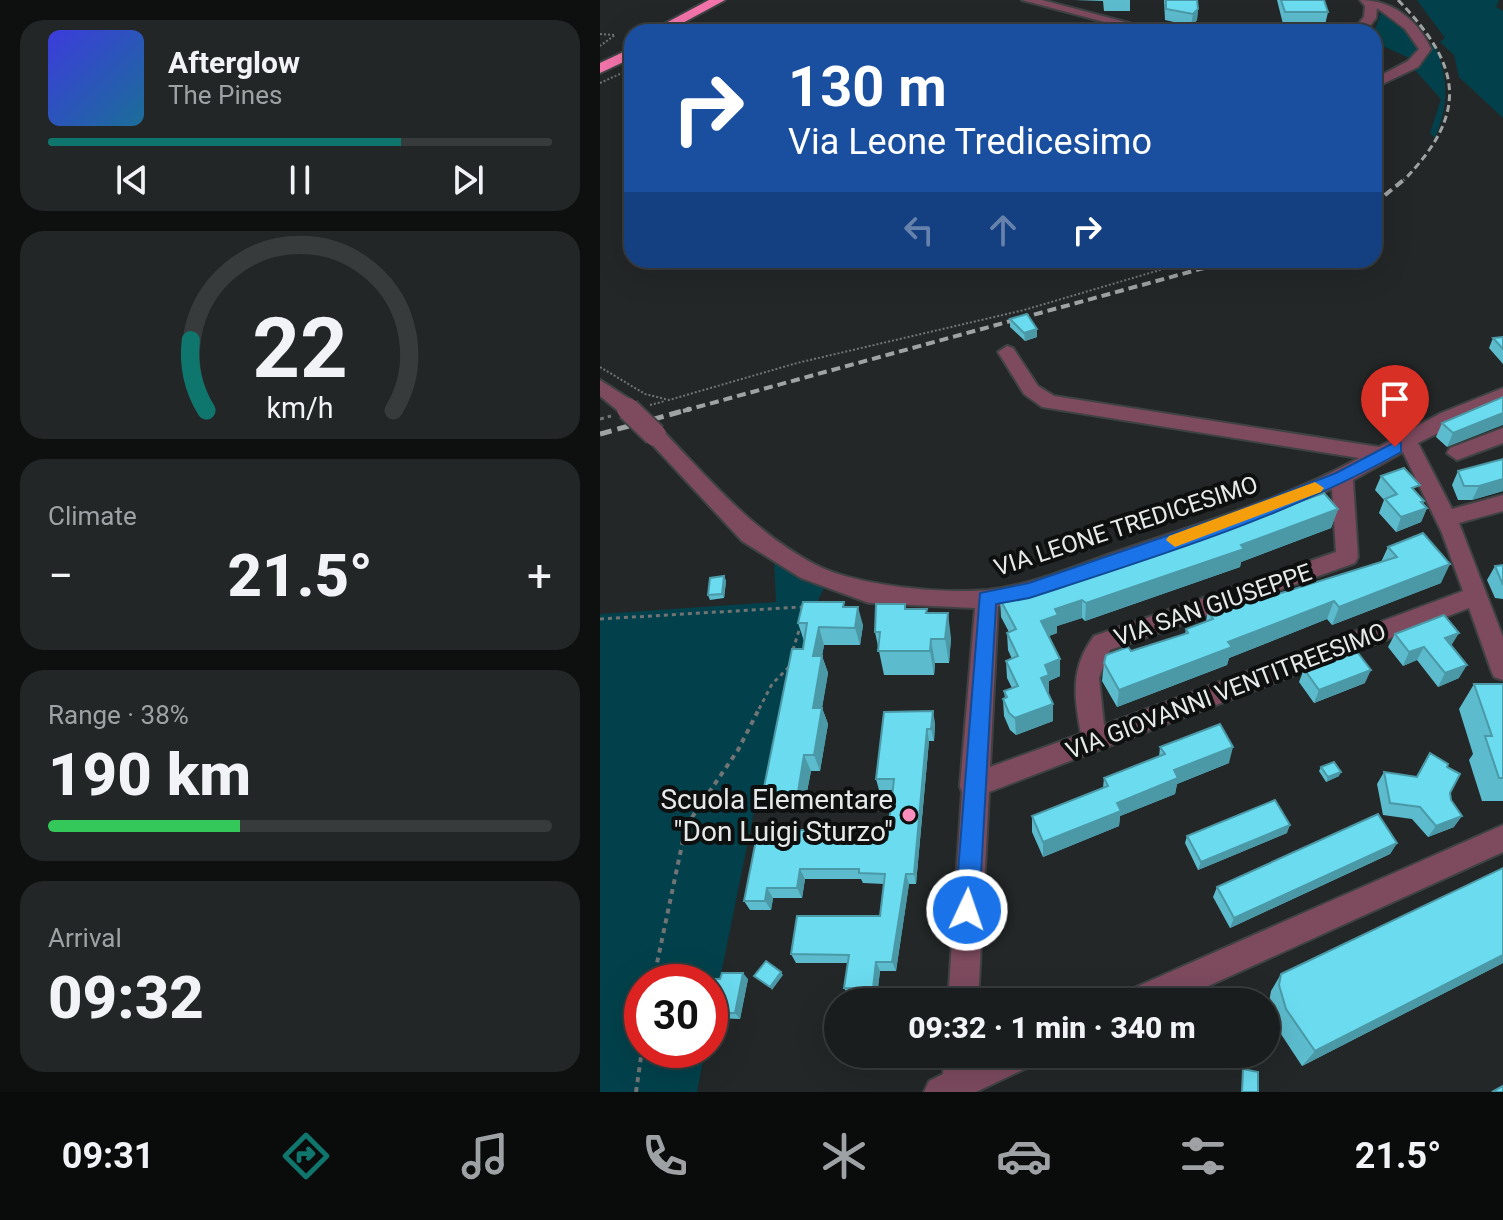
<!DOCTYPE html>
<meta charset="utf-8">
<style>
:root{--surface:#1a1d1e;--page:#232627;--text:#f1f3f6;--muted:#9fa2a4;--line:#383b3c;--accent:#0f766e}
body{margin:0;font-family:Roboto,sans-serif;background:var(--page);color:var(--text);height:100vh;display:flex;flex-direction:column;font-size:30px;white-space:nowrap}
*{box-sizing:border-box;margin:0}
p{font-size:26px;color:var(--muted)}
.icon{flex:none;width:44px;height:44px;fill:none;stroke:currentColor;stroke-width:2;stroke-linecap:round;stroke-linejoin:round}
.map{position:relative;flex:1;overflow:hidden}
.panel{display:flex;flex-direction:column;gap:20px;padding:20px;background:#0e1010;width:600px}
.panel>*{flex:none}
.top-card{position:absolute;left:24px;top:24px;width:758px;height:244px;border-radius:24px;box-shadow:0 8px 32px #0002,0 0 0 2px var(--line);background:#1a4fa0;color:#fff;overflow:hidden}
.speed{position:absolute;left:24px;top:964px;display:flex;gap:16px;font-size:40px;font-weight:700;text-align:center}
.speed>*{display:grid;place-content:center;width:104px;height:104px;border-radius:50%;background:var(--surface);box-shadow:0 8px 32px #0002,0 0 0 2px var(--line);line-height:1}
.speed .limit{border:12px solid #d22;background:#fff;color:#111}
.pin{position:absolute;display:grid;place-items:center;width:68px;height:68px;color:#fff;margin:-82px -34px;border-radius:50% 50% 50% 0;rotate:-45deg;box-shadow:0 0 8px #0007}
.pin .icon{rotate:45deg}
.me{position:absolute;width:88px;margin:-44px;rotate:3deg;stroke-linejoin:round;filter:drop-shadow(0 0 6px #0008)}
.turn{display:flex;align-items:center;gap:28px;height:168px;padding:0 32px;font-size:36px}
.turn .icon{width:104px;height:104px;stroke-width:2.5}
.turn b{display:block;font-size:56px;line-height:68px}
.lanes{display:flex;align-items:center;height:76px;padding:0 32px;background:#0003;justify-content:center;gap:40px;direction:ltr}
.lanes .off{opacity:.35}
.big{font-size:60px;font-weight:800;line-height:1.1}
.panel .card{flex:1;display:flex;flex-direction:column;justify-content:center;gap:12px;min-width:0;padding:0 28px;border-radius:24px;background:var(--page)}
.panel .dial{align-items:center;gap:0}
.dial svg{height:208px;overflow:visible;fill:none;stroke:var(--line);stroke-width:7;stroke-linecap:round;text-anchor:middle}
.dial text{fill:var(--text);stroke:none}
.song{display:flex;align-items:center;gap:24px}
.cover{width:96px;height:96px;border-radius:12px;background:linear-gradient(135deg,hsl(240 70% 55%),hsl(200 70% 35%))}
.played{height:8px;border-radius:4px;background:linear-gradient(90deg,var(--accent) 70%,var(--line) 70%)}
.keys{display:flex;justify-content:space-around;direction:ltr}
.heat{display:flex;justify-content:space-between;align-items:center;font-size:44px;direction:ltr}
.charge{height:12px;border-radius:6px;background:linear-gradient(90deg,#34c759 38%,var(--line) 0)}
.trip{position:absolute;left:224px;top:988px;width:456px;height:80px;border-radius:40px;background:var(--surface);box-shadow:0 8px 32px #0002,0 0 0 2px var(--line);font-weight:800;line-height:80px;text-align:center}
.tabs{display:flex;height:128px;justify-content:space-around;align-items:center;background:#0a0c0c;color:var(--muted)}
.tabs .icon{width:56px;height:56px}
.tabs .active{color:var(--accent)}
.tabs b{font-size:36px;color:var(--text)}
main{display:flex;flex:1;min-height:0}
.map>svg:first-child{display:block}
</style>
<main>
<section class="panel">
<div class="card">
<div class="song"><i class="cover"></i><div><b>Afterglow</b><p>The Pines</p></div></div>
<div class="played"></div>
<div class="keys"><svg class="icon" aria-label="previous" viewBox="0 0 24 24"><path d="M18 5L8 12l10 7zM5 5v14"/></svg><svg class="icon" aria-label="pause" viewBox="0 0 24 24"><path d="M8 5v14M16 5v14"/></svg><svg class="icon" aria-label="next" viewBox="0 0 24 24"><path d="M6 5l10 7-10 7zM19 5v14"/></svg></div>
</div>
<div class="card dial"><svg viewBox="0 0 100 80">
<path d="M14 69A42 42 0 1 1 86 69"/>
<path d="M14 69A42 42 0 0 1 8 42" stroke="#0f766e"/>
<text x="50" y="56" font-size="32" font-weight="700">22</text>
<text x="50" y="72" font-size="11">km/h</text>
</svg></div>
<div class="card"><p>Climate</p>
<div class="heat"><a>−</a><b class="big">21.5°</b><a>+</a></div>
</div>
<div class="card"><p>Range · 38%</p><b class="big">190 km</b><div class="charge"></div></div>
<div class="card"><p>Arrival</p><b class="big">09:32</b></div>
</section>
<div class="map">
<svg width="903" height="1092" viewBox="0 0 903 1092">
<rect width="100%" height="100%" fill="#232728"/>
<!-- green -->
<g fill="#02414b">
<polygon points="817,0 899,0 896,7 903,11 903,118 859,77 854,55 840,42 845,38"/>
<path d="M782,9L827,46L835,45C848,80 850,102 835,138L830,133L841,99L814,69L818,62L774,42V32H769L776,27Z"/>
<polygon points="174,561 225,586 208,620 171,807 155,807 110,1028 110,982 42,982 42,1050 105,1050 97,1092 0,1092 0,614 176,602"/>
</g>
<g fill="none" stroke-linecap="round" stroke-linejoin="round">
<defs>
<g id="minor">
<polygon points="422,0 442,0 563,32 542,32"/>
<path d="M760,0C792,0 818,20 831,49L818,67L774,88V79L808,61L819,49L805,29L777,8L776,18L765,32H752L764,17L765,6Z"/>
<path d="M407,346L413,348L438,386L454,396L779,447L841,413L903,388V401L818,443L852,509L903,495V511L859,523L903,637V680L894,677L891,670L869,608L389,792L378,1002H348L362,792L360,786L375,608L269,603L201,578L142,541L48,440L45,435L48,430H62C110,480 154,533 216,565C257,586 342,594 388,590C432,585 475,566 516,552C597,524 683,500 759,458L442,407L424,394L398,352ZM803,452L842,533L863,591L504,725L499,678L510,650L755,563L758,557L753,480ZM732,489L736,552L494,636C470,668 474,697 481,734L390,767L398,606L429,599L640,527Z"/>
<polygon points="0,380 31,400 34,405 31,410 17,410 0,396"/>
<polygon points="903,428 903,443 857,460 847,453 850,448"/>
<polygon points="903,825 903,852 573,1002 523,1002 527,991"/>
<polygon points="344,1054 376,1054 376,1059 386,1054 438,1054 433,1065 376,1092 324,1092 329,1081 343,1074"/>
</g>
<g id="highway">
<polygon points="109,0 125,0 66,32 49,32"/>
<polygon points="32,48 32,58 0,73 0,63"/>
</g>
</defs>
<!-- minor casing -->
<use href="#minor" stroke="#3e4243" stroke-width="4"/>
<!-- highway casing -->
<use href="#highway" stroke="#3e4243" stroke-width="4"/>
<!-- path-far2 -->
<g stroke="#707474" stroke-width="2" stroke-dasharray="2 2" stroke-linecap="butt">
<polyline points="0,34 15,35 0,46"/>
<polyline points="0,83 22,73"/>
<polyline points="0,367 45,394 69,400 197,363 424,310 560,270 566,260"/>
<polyline points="50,405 65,401"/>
</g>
<!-- path-far1 -->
<g stroke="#707474" stroke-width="3" stroke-dasharray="4 4" stroke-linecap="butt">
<polyline points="0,419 11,416"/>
<polyline points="0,619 202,607"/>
<polyline points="193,650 200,627"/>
<polyline points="159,709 172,684 191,665"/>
</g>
<!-- path -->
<g stroke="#707474" stroke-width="4" stroke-dasharray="5 5" stroke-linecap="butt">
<polyline points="53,982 86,826 138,750 160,707"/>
<polyline points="36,1092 42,1050"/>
</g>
<!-- minor -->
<use href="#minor" fill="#7d4a5e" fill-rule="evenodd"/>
<!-- highway -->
<use href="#highway" fill="#f374aa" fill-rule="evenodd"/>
<!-- rail-far2 -->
<path stroke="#a0a3a4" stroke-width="3" stroke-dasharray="7 4" stroke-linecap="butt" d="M798,0C861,65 870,112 804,180"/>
<!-- rail-far1 -->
<g stroke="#a0a3a4" stroke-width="4" stroke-dasharray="9 5" stroke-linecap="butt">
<polyline points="774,204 806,178"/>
<polyline points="83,411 633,260"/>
</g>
<!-- rail -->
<polyline stroke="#a0a3a4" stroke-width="5" stroke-dasharray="12 6" stroke-linecap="butt" points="0,434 90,409"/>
<defs>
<polyline id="minor-bridge-far1" points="24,405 30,411"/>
<polyline id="minor-bridge" points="28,409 55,435"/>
</defs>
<!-- minor-bridge-far1 casing -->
<use href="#minor-bridge-far1" stroke="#3e4243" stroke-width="20" stroke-linecap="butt"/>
<!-- minor-bridge casing -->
<use href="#minor-bridge" stroke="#3e4243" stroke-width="26" stroke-linecap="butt"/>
<!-- minor-bridge-far1 -->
<use href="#minor-bridge-far1" stroke="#7d4a5e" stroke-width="17"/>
<!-- minor-bridge -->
<use href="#minor-bridge" stroke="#7d4a5e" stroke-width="22"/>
</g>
<!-- wall -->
<g fill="#5cbcce">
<polygon points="474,0 530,0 530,11 504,11 503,1"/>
<polygon points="564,0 597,0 598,9 597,20 591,26 565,20"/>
<polygon points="677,0 724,0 728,12 725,25 683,24"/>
<polygon points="410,319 437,329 437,337 425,341 410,327"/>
<polygon points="903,337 903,364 889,348 893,338"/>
<polygon points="903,397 847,447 836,437 842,423"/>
<polygon points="903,459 903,491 872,500 858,500 852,485 858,471"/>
<polygon points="781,476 817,493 827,508 821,522 796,532 779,513 784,500 775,490"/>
<polygon points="738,509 731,528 641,562 640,567 485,621 482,618 457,626 457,633 449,636 460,659 460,676 449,681 449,692 448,692 453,721 416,735 410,730 404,716 403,699 405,698 404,691 412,688 407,678 406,661 412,659 408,650 407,633 409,632 401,617 400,599 627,530 628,527"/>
<polygon points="788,547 841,583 732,625 727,619 629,658 627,665 517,707 502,681 504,663 531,651 585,634 586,629 606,621 608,611 665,598 781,562"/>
<polygon points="903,565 903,599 895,598 887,580 895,566"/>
<polygon points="124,576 126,581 124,598 110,600 108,595"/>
<polygon points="245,607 263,625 260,645 224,645 222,656 228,673 222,708 228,724 220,771 211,771 204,807 171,807 163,792 203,649 204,641 198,623"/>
<polygon points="306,609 327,613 351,638 349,663 335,663 334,675 284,675 275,632"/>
<polygon points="795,634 851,646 859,678 838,687 817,660 803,666 788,647"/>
<polygon points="704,669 765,683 714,703 699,682"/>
<polygon points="874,684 903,684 903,801 882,801 869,760 873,754 859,709"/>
<polygon points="284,712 335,723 334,741 329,741 316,884 309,884 296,971 280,971 277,996 249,996 244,988 248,963 196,963 191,954 280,916 284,884 263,883 261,879 205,879 202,898 173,898 171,910 150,910 144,901 210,830 214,841 287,840 293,790 279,790 276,779"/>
<polygon points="560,747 629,763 577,784 575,794 520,816 519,826 443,857 432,832 432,816 503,788 504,778 559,757"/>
<polygon points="830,753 847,767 854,827 828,837 812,819 783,815 777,784 784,772 816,777"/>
<polygon points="721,767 739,776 726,782 719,771"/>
<polygon points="687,833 598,870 585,843 587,836"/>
<polygon points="797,843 790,854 630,928 613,897 617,887"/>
<polygon points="903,868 903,963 702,1066 675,1025 669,1002 671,991 681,974"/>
<polygon points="148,979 140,1019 113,1018 110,1015 110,1001"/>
</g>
<!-- shaded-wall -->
<g fill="#4b99a7">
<polygon points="598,9 597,20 591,26 593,14"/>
<polygon points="437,329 437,337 425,341 424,333"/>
<polygon points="903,413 903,425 847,447 853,433"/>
<polygon points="903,479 903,491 872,500 879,486"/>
<polygon points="824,501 820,511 827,508 821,522 796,532 801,517"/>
<polygon points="738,509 731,528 641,562 640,567 485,621 486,603"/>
<polygon points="850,564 841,583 732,625 739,607"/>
<polygon points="124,576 126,581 124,598 122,594"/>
<polygon points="482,600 482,618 457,626 457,633 441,639 441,621 455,609"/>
<polygon points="734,601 727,619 629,658 627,665 517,707 519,690 628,642"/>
<polygon points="258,607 263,625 260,645 255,628"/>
<polygon points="348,613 351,638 349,663 345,639"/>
<polygon points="219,627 224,645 222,656 228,673 219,724 213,708 213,656"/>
<polygon points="859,633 851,646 845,638"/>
<polygon points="331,639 335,663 334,675 330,651"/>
<polygon points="824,647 817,660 803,666 809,652"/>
<polygon points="460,659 460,676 449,681 449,692 442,695 441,678 445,665"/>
<polygon points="867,665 859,678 838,687 845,673"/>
<polygon points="771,670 765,683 714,703 719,690"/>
<polygon points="453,704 453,721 416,735 415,718"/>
<polygon points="222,708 228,724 220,771 214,755"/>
<polygon points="333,711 335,723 334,741 331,729"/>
<polygon points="327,729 329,741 316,884 314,874"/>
<polygon points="633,747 629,763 577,784 575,794 520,816 519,826 443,857 443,842 574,770"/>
<polygon points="204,755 211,771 204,807 198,792"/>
<polygon points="741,772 739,776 726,782 728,777"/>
<polygon points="862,816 854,827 828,837 836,826"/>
<polygon points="690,825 687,833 598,870 601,862"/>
<polygon points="210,830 215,841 208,841"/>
<polygon points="797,843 790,854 630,928 634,918"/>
<polygon points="200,869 205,879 202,898 197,888"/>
<polygon points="306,874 309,884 296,971 292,962"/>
<polygon points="167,888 173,898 171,910 165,901"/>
<polygon points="903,955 903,963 702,1066 715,1051"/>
<polygon points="276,962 280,971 277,996 273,988"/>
<polygon points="181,972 183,975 172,990 170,987"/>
<polygon points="143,973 148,979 140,1019 135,1013"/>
</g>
<!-- building -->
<g fill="#6bdbef" stroke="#4b99a7" stroke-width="2">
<polygon points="566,0 597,0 598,9 593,14 566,9"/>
<polygon points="681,0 724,0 728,12 685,12"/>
<polygon points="427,314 437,329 424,333 410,319"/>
<polygon points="903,337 903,349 893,338"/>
<polygon points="903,397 903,413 853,433 842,423"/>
<polygon points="903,459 903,479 879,486 864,486 858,471"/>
<polygon points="804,468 820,485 812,488 824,501 821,502 827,508 801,517 785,499 797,494 781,476"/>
<polygon points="724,493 738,509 641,545 644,549 486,603 482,600 455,609 458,615 441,621 460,659 445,665 449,675 441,678 453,704 415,718 409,713 403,699 407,697 404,691 418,686 406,661 418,656 407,633 416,629 400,599 629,529 628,527"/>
<polygon points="823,533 850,564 739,607 734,601 628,642 632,647 519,690 504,663 506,655 528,647 531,651 588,633 586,629 613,619 608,611 660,591 665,598 797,557 788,547"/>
<polygon points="903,565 903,585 895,566"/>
<polygon points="124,576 122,594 108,595 110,578"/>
<polygon points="203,602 244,602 243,607 258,607 255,628 219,627 213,656 222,656 213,708 222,708 214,755 204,755 198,792 163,792 192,649 203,649 207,623 198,623"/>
<polygon points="276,604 305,604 305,609 327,609 326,613 348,613 345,639 331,639 330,651 278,651 280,632 275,632"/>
<polygon points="844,615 859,633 845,638 867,665 845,673 824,647 809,652 795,634"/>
<polygon points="755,649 771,670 719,690 704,669"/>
<polygon points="874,684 903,684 903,778 899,778 885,736 892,736"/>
<polygon points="333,711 331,729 327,729 314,874 306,874 292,962 276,962 273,988 244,988 249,955 191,954 197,916 280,916 285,874 259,873 259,869 200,869 197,888 167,888 165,901 144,901 158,830 210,830 208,841 287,840 294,779 276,779 284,712"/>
<polygon points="620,724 633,747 574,770 578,778 517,803 521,811 443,842 432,816 508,786 504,778 565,754 560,747"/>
<polygon points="830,753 848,764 847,767 860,774 850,793 851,800 862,816 836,826 820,807 790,803 784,772 817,777"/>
<polygon points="734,762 741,772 728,777 721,767"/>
<polygon points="675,800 690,825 601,862 587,836"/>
<polygon points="778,814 797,843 634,918 617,887"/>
<polygon points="903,868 903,955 715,1051 686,1009 679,985 681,974"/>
<polygon points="166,961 181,972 170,987 154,976"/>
<polygon points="122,973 143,973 135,1013 110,1013 110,1001 115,979 120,979"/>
<polygon points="643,1069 658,1072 658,1092 642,1092"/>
<polygon points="903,1086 903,1092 892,1092"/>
</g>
<!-- route -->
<path fill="#1a73e8" stroke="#114b97" stroke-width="2" d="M795,442L801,443V452C686,517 555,557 429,598L396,604L379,910L376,918L367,922L359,918L355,910L380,593L429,583L625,516L736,473Z"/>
<!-- slow -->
<polygon fill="#f59e0b" points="715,482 724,488 721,492 575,547 566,540 569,536"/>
<!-- markers -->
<circle fill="#fe8ebb" stroke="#0e1010" stroke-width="3" cx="309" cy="815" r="8"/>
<g text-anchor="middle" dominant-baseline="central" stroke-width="8" stroke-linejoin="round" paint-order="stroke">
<!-- street labels -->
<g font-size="24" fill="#e6e9e9" stroke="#0e1010">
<text transform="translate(526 526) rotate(-18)">VIA LEONE TREDICESIMO</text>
<text transform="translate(613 605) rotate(-19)">VIA SAN GIUSEPPE</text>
<text transform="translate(626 691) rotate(-21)">VIA GIOVANNI VENTITREESIMO</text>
</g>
<!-- near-poi labels -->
<g font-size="28" fill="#e6e9e9" stroke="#0e1010" text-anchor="end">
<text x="293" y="799">Scuola Elementare<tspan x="293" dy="32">"Don Luigi Sturzo"</tspan></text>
</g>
</g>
</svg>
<div class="speed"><div class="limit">30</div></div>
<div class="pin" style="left:795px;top:447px;background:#d93025"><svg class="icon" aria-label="arrive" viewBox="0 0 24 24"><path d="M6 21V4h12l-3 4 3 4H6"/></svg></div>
<svg class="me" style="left:367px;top:910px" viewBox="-20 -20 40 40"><circle r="17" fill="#1a73e8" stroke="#fff" stroke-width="3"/><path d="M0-11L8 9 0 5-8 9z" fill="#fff"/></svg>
<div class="trip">09:32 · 1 min · 340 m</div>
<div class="top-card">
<div class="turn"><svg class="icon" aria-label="right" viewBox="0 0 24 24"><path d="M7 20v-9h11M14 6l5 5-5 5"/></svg><div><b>130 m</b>Via Leone Tredicesimo</div></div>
<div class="lanes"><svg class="icon off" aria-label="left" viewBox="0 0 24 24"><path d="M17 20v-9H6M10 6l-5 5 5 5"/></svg><svg class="icon off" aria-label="ahead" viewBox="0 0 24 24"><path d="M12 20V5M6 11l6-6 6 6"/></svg><svg class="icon" aria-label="right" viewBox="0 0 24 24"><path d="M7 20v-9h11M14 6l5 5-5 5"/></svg></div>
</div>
</div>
</main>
<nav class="tabs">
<b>09:31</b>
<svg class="icon active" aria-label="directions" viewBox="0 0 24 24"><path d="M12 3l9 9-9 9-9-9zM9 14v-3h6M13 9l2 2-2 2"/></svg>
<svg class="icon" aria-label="music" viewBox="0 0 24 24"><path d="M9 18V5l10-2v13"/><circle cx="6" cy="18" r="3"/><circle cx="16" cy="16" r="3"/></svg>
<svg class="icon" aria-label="phone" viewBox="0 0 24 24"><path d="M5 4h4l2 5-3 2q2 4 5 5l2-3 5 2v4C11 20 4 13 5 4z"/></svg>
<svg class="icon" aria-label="climate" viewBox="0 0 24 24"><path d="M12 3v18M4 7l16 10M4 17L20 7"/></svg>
<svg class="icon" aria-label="car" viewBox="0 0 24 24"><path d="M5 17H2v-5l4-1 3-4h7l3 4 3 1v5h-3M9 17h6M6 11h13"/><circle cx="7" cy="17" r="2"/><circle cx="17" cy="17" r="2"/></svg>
<svg class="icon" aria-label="filters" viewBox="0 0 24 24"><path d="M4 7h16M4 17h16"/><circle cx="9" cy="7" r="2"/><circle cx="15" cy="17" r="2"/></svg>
<b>21.5°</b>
</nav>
